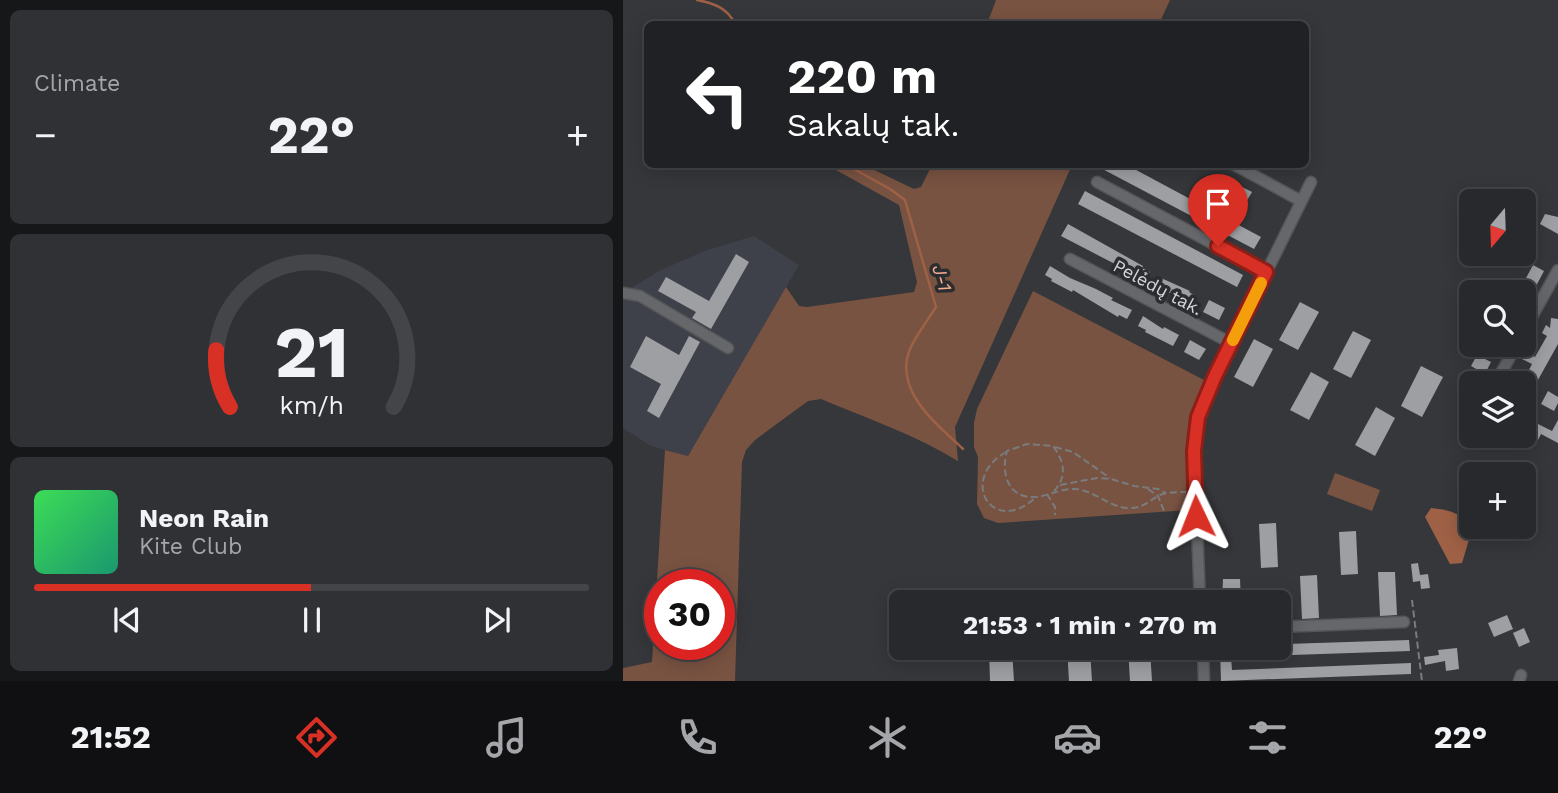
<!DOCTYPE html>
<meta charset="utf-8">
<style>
:root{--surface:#28292c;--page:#303134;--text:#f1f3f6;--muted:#a5a6a9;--line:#444548;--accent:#d93025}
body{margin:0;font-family:"Work Sans",sans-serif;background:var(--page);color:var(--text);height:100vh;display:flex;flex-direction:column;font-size:26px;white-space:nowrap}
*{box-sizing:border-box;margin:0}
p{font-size:23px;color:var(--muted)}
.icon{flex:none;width:38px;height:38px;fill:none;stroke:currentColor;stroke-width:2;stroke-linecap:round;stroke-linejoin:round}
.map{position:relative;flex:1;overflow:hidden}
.panel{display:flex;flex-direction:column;gap:10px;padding:10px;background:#161718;width:623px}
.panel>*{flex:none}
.banner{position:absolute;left:21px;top:21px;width:665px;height:147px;border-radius:10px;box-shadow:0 4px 18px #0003,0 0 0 2px var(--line);background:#202124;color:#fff;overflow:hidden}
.needle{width:46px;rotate:199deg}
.buttons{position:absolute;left:836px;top:189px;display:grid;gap:14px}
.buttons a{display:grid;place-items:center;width:77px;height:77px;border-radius:10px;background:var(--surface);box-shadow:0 4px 18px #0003,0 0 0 2px var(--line);font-size:35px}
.speed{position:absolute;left:21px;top:569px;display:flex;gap:14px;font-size:35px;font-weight:700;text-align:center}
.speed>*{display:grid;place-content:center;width:91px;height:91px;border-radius:50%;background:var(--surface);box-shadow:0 4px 18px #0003,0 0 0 2px var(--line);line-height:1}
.speed .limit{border:10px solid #d22;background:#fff;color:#111}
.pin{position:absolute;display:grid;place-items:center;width:60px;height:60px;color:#fff;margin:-72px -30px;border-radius:50% 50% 50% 0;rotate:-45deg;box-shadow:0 0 7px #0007}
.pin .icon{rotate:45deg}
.me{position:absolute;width:77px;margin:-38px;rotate:358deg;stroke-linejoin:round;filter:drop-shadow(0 0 5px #0008)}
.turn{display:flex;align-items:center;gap:24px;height:147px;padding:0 28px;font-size:32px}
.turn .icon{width:91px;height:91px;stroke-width:2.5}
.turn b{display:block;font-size:49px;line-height:60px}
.big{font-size:52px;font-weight:700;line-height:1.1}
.panel .card{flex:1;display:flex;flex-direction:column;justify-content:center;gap:10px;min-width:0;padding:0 24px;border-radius:10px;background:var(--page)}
.panel .dial{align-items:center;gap:0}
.dial svg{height:182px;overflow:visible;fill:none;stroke:var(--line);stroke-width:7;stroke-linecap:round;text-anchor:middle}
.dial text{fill:var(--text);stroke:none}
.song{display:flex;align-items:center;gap:21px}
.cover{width:84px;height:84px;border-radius:10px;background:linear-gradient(135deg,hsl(130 70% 55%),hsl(160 70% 35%))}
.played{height:7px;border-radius:4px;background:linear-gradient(90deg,var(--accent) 50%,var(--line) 50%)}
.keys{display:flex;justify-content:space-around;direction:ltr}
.heat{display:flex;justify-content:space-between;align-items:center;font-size:38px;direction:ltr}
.trip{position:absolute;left:266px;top:590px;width:402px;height:70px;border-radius:10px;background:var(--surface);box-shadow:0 4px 18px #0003,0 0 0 2px var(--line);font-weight:700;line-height:70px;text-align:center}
.dock{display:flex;height:112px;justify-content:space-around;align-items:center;background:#101012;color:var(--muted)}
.dock .icon{width:49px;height:49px}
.dock .selected{color:var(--accent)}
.dock b{font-size:32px;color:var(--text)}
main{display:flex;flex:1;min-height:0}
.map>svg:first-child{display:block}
</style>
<main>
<section class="panel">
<div class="card"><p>Climate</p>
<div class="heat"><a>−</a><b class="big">22°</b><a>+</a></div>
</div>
<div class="card dial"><svg viewBox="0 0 100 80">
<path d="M14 69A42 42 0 1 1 86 69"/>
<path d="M14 69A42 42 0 0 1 8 44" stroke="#d93025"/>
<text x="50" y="56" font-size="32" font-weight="700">21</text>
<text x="50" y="72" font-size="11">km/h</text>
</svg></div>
<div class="card">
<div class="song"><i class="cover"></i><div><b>Neon Rain</b><p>Kite Club</p></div></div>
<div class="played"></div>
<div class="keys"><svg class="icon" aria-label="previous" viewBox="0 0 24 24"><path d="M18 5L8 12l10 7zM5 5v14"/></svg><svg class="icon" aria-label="pause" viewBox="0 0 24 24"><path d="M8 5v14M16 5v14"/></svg><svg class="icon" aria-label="next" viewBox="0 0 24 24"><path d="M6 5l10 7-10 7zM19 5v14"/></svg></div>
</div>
</section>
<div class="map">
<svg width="935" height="681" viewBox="0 0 935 681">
<rect width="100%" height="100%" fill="#36373a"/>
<!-- built -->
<polygon fill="#3e414a" points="131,236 176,265 65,456 28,446 0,428 0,289 8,288 38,270 84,250"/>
<!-- green -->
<g fill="#795342" fill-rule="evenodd">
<polygon points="373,0 547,0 536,24 364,24"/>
<path d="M204,165H241L291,189L298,187L309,165H449L332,427L335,461C291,434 245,419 198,399L185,401L132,440L123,450L119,462L112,681H0V668L29,662L42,450L65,456L163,287L176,306L184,307L291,292L294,282L276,205ZM37,584H96V644H37Z"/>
<path d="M410,291L581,380C562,426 561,461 566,510L375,523L361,518L354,504L355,457L351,447V423L354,409Z"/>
<polygon points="712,473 757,490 749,511 704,494"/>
</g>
<!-- water -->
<path fill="#9f6146" d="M808,508C832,511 837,512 848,533L839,563L827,564L802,517Z"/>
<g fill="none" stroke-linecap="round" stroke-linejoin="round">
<!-- stream -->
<g stroke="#9f6146" stroke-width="2.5">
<path d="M74,0C90,3 105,8 112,24"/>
<path d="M222,164L267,189L282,200L313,307C305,320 293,335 287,349C270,391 314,424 340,449"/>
</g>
</g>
<!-- building -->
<g fill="#9d9fa2">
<polygon points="470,164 502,164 638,237 631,249"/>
<polygon points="613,184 629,192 622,204 607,196"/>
<polygon points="462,191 620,275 614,287 455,204"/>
<polygon points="922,214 935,217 935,234 917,224"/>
<polygon points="445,224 520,266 519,268 527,272 522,282 514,278 515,276 438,236"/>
<polygon points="113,254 126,262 88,329 69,318 73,312 35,291 43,277 86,301"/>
<polygon points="910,265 921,271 913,286 902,280"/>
<polygon points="427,266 447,278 473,289 490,298 488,300 509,310 504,319 496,315 495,317 450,290 449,292 428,281 429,279 422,275"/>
<polygon points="538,278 567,291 566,292 574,297 569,307 549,294 533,288"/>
<polygon points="586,300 602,308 596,320 580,312"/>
<polygon points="677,302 696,312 675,350 656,340"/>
<polygon points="520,316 540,329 541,327 556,335 550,346 522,332 523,330 515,326"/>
<polygon points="928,318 935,319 935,344 901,405 901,383 890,383 894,376 901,380 909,364 899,359 903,352 912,357 924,336 919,333 923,325 927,328"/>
<polygon points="730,331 748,340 728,378 710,369"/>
<polygon points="23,336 56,355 66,336 77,342 36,418 24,411 38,384 7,367"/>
<polygon points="631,339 650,349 630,387 611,377"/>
<polygon points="567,340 583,349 576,360 561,352"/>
<polygon points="854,355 868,362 862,374 848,366"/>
<polygon points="798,366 820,377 799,417 778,406"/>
<polygon points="688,372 706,382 686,420 667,410"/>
<polygon points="841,383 848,387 845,391 849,393 849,404 834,396"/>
<polygon points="925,391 935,397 935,403 931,411 918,404"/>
<polygon points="753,407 772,418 752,456 732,445"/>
<polygon points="935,420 935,443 918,434 915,440 903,433 909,421 929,431"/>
<polygon points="653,523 655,567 638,568 636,524"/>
<polygon points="733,531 735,574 718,575 716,532"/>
<polygon points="795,563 797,575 805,574 807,588 798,589 797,581 790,582 788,564"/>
<polygon points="755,572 772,572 774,615 757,616"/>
<polygon points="694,575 696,618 679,619 677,576"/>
<polygon points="600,579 617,579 618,602 599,602"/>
<polygon points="884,615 890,629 871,637 865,623"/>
<polygon points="901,628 907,642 896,647 890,633"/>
<polygon points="786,640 787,651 608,657 609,670 788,663 788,674 598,681 597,650 663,648 663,644"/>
<polygon points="389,648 391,681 367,681 366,649"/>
<polygon points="444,648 467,648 469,681 446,681"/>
<polygon points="505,648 527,648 529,681 507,681"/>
<polygon points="834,648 836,669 823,671 822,661 802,665 801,657 816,655 815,650"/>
</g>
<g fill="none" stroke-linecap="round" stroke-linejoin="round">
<defs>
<g id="minor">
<polyline points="610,164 678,201"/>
<polyline points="474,182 643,272"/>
<polyline points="447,259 608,343"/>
<polyline points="0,293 17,296 105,348"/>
<polyline points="901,331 935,270"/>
<polyline points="874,380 894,345"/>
<polyline points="577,602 571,451 575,417 592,376 688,182"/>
<polyline points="656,627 781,622"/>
<polyline points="580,648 581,681"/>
<polyline points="896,681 898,675"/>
</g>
</defs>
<!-- minor casing -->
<use href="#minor" stroke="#545557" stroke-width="13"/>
<!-- path -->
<g stroke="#7a7b7d" stroke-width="2" stroke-dasharray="7 3.5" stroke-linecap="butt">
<polyline points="432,447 450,452 487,478"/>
<path d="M383,452C335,479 369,537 412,498"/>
<polyline points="437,485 474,478 488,479 511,486 535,489 543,493"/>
<polyline points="525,489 535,496 541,511"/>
<path d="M431,491C445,476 441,461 430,446L404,444L384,451C378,472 384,498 411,497C424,497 437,488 453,489C473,491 488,509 508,508C520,508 527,500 537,495C545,492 555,492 564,492"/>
<polyline points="424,494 432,507 432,515"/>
<polyline points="789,600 799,681"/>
</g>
<!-- minor -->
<use href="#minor" stroke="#65676a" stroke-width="10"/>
</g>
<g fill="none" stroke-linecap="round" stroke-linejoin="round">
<defs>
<polyline id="route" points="573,516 571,451 575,417 592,376 643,272 595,246"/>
</defs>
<!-- route casing -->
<use href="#route" stroke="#8d1f18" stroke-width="18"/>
<!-- route -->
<use href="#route" stroke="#d93025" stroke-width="12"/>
<!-- slow -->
<polyline stroke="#f59e0b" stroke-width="12" points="610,340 638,283"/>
</g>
<g text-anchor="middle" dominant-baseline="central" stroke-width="7" stroke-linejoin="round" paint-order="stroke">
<!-- street labels -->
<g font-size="18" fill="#d4d5d6" stroke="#2c2d30">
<text transform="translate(535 287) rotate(28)">Pelėdų tak.</text>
</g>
<!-- water labels -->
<g font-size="19" font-style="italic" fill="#f7ae8f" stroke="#2c2d30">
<text transform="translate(319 278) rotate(74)">J-1</text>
</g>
</g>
</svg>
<div class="buttons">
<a><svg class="needle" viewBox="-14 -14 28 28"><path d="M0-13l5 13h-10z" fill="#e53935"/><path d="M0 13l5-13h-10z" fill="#a5a6a9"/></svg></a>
<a><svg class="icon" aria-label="search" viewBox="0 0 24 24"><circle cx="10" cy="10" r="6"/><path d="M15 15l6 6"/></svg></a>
<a><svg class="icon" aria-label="layers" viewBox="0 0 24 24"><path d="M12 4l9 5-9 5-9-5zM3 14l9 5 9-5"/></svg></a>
<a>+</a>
</div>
<div class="speed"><div class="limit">30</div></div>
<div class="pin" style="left:595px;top:246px;background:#d93025"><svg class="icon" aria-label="arrive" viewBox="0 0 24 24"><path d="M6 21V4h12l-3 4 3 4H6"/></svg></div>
<svg class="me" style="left:573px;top:516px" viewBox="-20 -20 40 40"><path d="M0-17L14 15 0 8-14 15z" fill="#d93025" stroke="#fff" stroke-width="4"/></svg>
<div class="trip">21:53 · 1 min · 270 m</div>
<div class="banner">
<div class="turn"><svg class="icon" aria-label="left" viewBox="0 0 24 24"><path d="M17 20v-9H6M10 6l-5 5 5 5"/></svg><div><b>220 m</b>Sakalų tak.</div></div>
</div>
</div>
</main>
<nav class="dock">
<b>21:52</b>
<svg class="icon selected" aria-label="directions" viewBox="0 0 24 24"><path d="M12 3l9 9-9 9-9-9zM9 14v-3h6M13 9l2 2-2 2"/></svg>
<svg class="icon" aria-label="music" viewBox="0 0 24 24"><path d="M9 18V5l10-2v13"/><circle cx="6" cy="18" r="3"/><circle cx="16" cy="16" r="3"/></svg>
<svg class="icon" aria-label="phone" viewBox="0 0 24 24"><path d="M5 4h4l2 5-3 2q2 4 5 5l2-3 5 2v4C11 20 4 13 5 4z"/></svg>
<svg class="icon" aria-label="climate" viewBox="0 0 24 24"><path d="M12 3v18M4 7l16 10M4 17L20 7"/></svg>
<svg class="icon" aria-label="car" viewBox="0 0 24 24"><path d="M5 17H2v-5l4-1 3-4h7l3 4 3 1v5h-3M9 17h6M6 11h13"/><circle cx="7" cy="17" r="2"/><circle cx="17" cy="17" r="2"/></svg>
<svg class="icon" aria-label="filters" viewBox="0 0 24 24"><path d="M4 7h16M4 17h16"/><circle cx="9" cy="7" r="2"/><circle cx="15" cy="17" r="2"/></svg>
<b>22°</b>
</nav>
